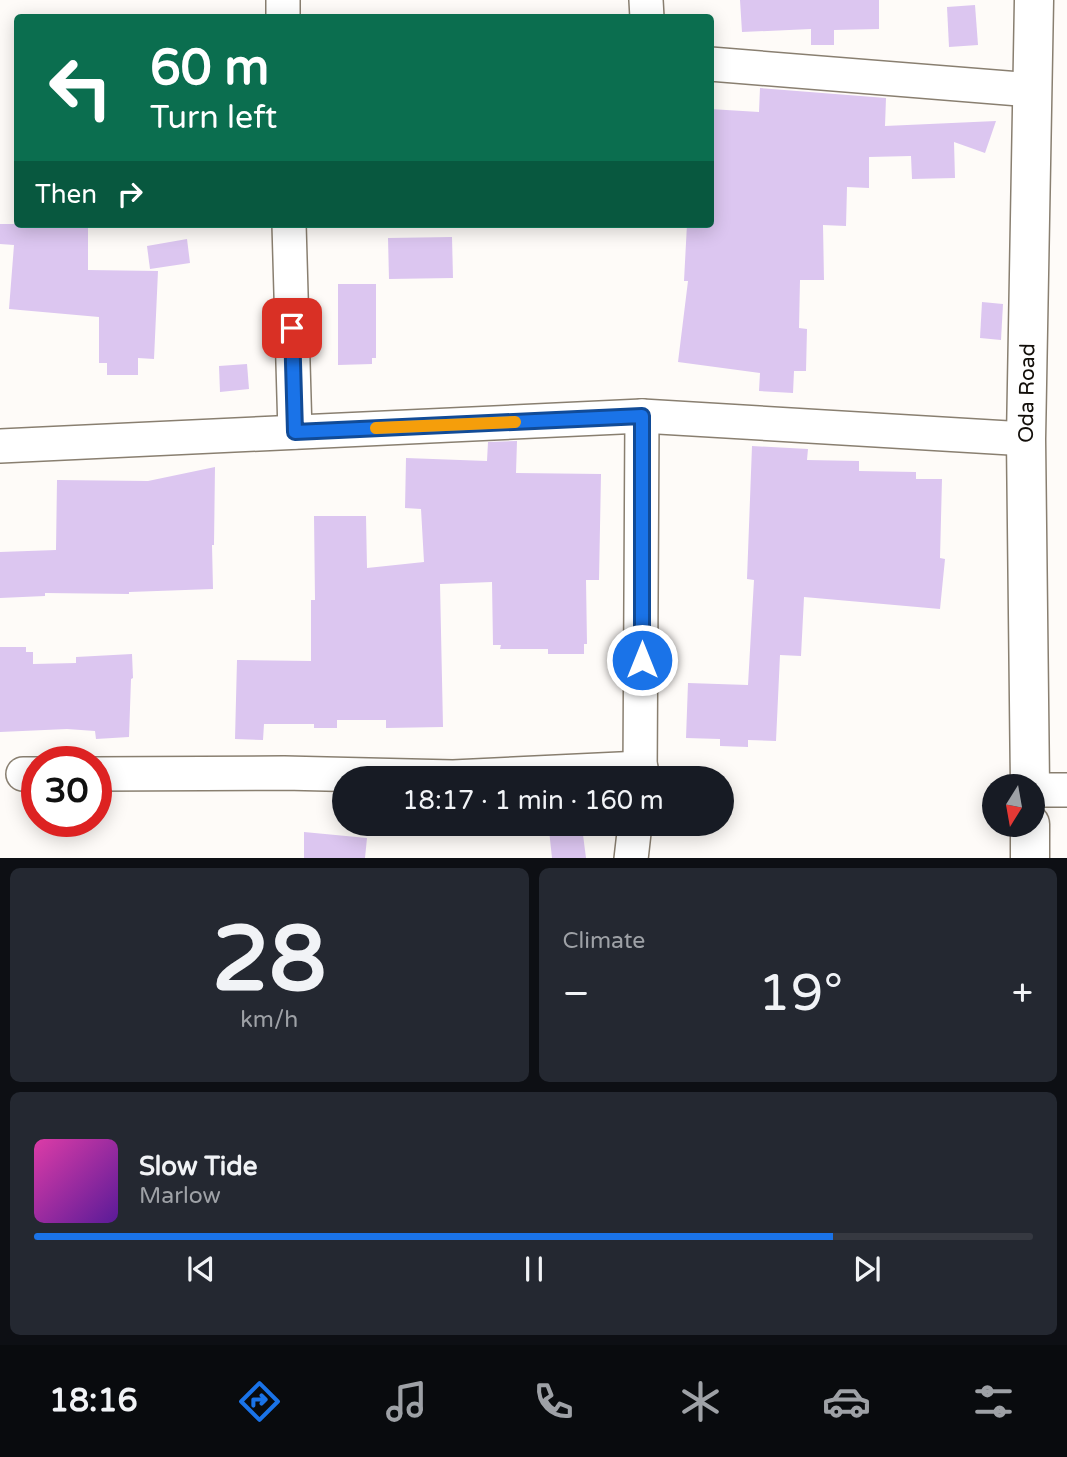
<!DOCTYPE html>
<meta charset="utf-8">
<style>
:root{--surface:#171b24;--page:#242831;--text:#f1f3f6;--muted:#9ea1a6;--line:#363941;--accent:#1a73e8}
body{margin:0;font-family:"Varela Round",sans-serif;background:var(--page);color:var(--text);height:100vh;display:flex;flex-direction:column;font-size:26px;white-space:nowrap}
*{box-sizing:border-box;margin:0}
p{font-size:23px;color:var(--muted)}
.icon{flex:none;width:38px;height:38px;fill:none;stroke:currentColor;stroke-width:2;stroke-linecap:round;stroke-linejoin:round}
.map{position:relative;height:858px;overflow:hidden}
.drawer{display:flex;flex-direction:column;gap:10px;padding:10px;background:#0d0f14;flex:1}
.drawer>*{flex:none}
.hud{position:absolute;left:14px;top:14px;width:700px;height:214px;border-radius:7px;box-shadow:0 4px 18px #0003;background:#0b6e4f;color:#fff;overflow:hidden}
.needle{width:46px;rotate:191deg}
.tools{position:absolute;left:982px;top:774px;display:grid;gap:14px}
.tools a{display:grid;place-items:center;width:63px;height:63px;border-radius:50%;background:var(--surface);box-shadow:0 4px 18px #0003;font-size:35px}
.speed{position:absolute;left:21px;top:746px;display:flex;gap:14px;font-size:35px;font-weight:700;text-align:center}
.speed>*{display:grid;place-content:center;width:91px;height:91px;border-radius:50%;background:var(--surface);box-shadow:0 4px 18px #0003;line-height:1}
.speed .limit{border:10px solid #d22;background:#fff;color:#111}
.pin{position:absolute;display:grid;place-items:center;width:60px;height:60px;color:#fff;margin:-30px;border-radius:14px;box-shadow:0 4px 10px #0006}
.me{position:absolute;width:77px;margin:-38px;rotate:0deg;stroke-linejoin:round;filter:drop-shadow(0 0 5px #0008)}
.turn{display:flex;align-items:center;gap:24px;height:147px;padding:0 21px;font-size:32px}
.turn .icon{width:91px;height:91px;stroke-width:2.5}
.turn b{display:block;font-size:49px;line-height:60px}
.then{display:flex;align-items:center;height:66px;padding:0 21px;background:#0003;gap:14px;font-size:26px}
.big{font-size:52px;font-weight:600;line-height:1.1}
.drawer .tile{flex:1;display:flex;flex-direction:column;justify-content:center;gap:10px;min-width:0;padding:0 24px;border-radius:10px;background:var(--page)}
.drawer .dial{align-items:center;gap:0}
.dial b{font-size:91px;line-height:1}
.song{display:flex;align-items:center;gap:21px}
.cover{width:84px;height:84px;border-radius:10px;background:linear-gradient(135deg,hsl(320 70% 55%),hsl(270 70% 35%))}
.played{height:7px;border-radius:4px;background:linear-gradient(90deg,var(--accent) 80%,var(--line) 80%)}
.keys{display:flex;justify-content:space-around;direction:ltr}
.heat{display:flex;justify-content:space-between;align-items:center;font-size:38px;direction:ltr}
.drawer .tiles{flex:1;display:grid;gap:10px;grid-template-columns:1fr 1fr}
.tile:last-child{grid-column:span 2}
.trip{position:absolute;left:332px;top:766px;width:402px;height:70px;border-radius:35px;background:var(--surface);box-shadow:0 4px 18px #0003;font-weight:600;line-height:70px;text-align:center}
.dock{display:flex;height:112px;justify-content:space-around;align-items:center;background:#090b0e;color:var(--muted)}
.dock .icon{width:49px;height:49px}
.dock .selected{color:var(--accent)}
.dock b{font-size:32px;color:var(--text)}
.map>svg:first-child{display:block}
</style>
<div class="map">
<svg width="1067" height="859" viewBox="0 0 1067 859">
<rect width="100%" height="100%" fill="#fefbf8"/>
<!-- building -->
<g fill="#dcc6f0">
<polygon points="740,0 879,0 879,29 834,30 834,45 811,45 811,29 742,32"/>
<polygon points="975,5 978,45 949,47 947,7"/>
<polygon points="760,88 886,98 885,126 996,121 985,153 954,142 955,178 912,179 911,156 869,157 869,188 847,187 846,226 823,225 824,280 800,280 799,328 807,329 806,371 794,371 793,393 759,391 760,373 678,362 688,281 684,281 687,224 710,224 710,109 759,112"/>
<polygon points="0,224 88,224 88,270 158,271 154,359 138,358 138,375 107,375 107,363 99,363 99,317 9,309 14,245 0,244"/>
<polygon points="452,237 453,278 389,279 388,238"/>
<polygon points="187,239 190,263 150,269 147,246"/>
<polygon points="338,284 376,284 376,358 372,358 372,364 338,365"/>
<polygon points="982,302 1003,304 1001,340 980,338"/>
<polygon points="247,364 249,389 220,392 219,366"/>
<polygon points="517,441 516,473 601,474 599,580 586,580 587,644 584,644 584,654 548,654 548,649 500,649 501,645 493,645 492,582 440,584 443,727 386,728 386,720 337,720 337,728 314,728 314,724 264,724 263,740 235,739 237,660 311,661 311,600 315,600 314,516 366,516 367,568 424,562 421,509 405,508 406,458 487,461 488,442"/>
<polygon points="752,446 808,449 807,460 859,461 859,471 916,472 916,479 942,479 940,558 945,559 940,609 804,597 801,656 780,655 776,741 748,740 748,747 720,746 720,739 686,738 688,683 748,685 754,580 747,579"/>
<polygon points="215,467 214,545 212,545 213,589 129,592 129,594 45,593 45,596 0,598 0,552 56,550 57,480 148,481"/>
<polygon points="0,647 26,647 26,652 33,652 33,664 76,663 76,657 132,654 133,678 131,679 129,737 96,739 95,731 67,729 0,732"/>
<polygon points="582,827 586,858 552,858 549,830"/>
<polygon points="304,832 367,838 365,858 304,858"/>
</g>
<g fill="none" stroke-linecap="round" stroke-linejoin="round">
<defs>
<g id="street">
<polyline points="283,0 283,18"/>
<polyline points="646,0 647,18"/>
<polyline points="710,64 1032,90"/>
<polyline points="289,224 295,432"/>
<polyline points="0,446 642,416 1026,439"/>
<polyline points="23,774 37,774"/>
<polyline points="96,774 284,773 453,777 641,768"/>
<polyline points="640,779 642,416"/>
<polyline points="1032,790 1067,790"/>
<polyline points="631,859 635,824"/>
</g>
<g id="secondary">
<polyline points="1030,786 1026,439 1034,0"/>
<polyline points="1030,859 1030,824"/>
</g>
</defs>
<!-- street casing -->
<use href="#street" stroke="#897f70" stroke-width="36"/>
<!-- secondary casing -->
<use href="#secondary" stroke="#897f70" stroke-width="41"/>
<!-- street -->
<use href="#street" stroke="#fff" stroke-width="33"/>
<!-- secondary -->
<use href="#secondary" stroke="#fff" stroke-width="38"/>
</g>
<g fill="none" stroke-linecap="round" stroke-linejoin="round">
<defs>
<polyline id="route" points="292,328 295,432 642,416 642,660"/>
</defs>
<!-- route casing -->
<use href="#route" stroke="#114b97" stroke-width="18"/>
<!-- route -->
<use href="#route" stroke="#1a73e8" stroke-width="12"/>
<!-- slow -->
<polyline stroke="#f59e0b" stroke-width="12" points="376,428 515,422"/>
</g>
<g text-anchor="middle" dominant-baseline="central" stroke-width="5" stroke-linejoin="round" paint-order="stroke">
<!-- street labels -->
<g font-size="21" fill="#120e09" stroke="#fff">
<text transform="translate(1027 393) rotate(-89)">Oda Road</text>
</g>
</g>
</svg>
<div class="tools">
<a><svg class="needle" viewBox="-14 -14 28 28"><path d="M0-13l5 13h-10z" fill="#e53935"/><path d="M0 13l5-13h-10z" fill="#9ea1a6"/></svg></a>
</div>
<div class="speed"><div class="limit">30</div></div>
<div class="pin" style="left:292px;top:328px;background:#d93025"><svg class="icon" aria-label="arrive" viewBox="0 0 24 24"><path d="M6 21V4h12l-3 4 3 4H6"/></svg></div>
<svg class="me" style="left:642px;top:660px" viewBox="-20 -20 40 40"><circle r="17" fill="#1a73e8" stroke="#fff" stroke-width="3"/><path d="M0-11L8 9 0 5-8 9z" fill="#fff"/></svg>
<div class="trip">18:17 · 1 min · 160 m</div>
<div class="hud">
<div class="turn"><svg class="icon" aria-label="left" viewBox="0 0 24 24"><path d="M17 20v-9H6M10 6l-5 5 5 5"/></svg><div><b>60 m</b>Turn left</div></div>
<div class="then">Then<svg class="icon" aria-label="right" viewBox="0 0 24 24"><path d="M7 20v-9h11M14 6l5 5-5 5"/></svg></div>
</div>
</div>
<section class="drawer">
<div class="tiles">
<div class="tile dial"><b>28</b><p>km/h</p></div>
<div class="tile"><p>Climate</p>
<div class="heat"><a>−</a><b class="big">19°</b><a>+</a></div>
</div>
<div class="tile">
<div class="song"><i class="cover"></i><div><b>Slow Tide</b><p>Marlow</p></div></div>
<div class="played"></div>
<div class="keys"><svg class="icon" aria-label="previous" viewBox="0 0 24 24"><path d="M18 5L8 12l10 7zM5 5v14"/></svg><svg class="icon" aria-label="pause" viewBox="0 0 24 24"><path d="M8 5v14M16 5v14"/></svg><svg class="icon" aria-label="next" viewBox="0 0 24 24"><path d="M6 5l10 7-10 7zM19 5v14"/></svg></div>
</div>
</div>
</section>
<nav class="dock">
<b>18:16</b>
<svg class="icon selected" aria-label="directions" viewBox="0 0 24 24"><path d="M12 3l9 9-9 9-9-9zM9 14v-3h6M13 9l2 2-2 2"/></svg>
<svg class="icon" aria-label="music" viewBox="0 0 24 24"><path d="M9 18V5l10-2v13"/><circle cx="6" cy="18" r="3"/><circle cx="16" cy="16" r="3"/></svg>
<svg class="icon" aria-label="phone" viewBox="0 0 24 24"><path d="M5 4h4l2 5-3 2q2 4 5 5l2-3 5 2v4C11 20 4 13 5 4z"/></svg>
<svg class="icon" aria-label="climate" viewBox="0 0 24 24"><path d="M12 3v18M4 7l16 10M4 17L20 7"/></svg>
<svg class="icon" aria-label="car" viewBox="0 0 24 24"><path d="M5 17H2v-5l4-1 3-4h7l3 4 3 1v5h-3M9 17h6M6 11h13"/><circle cx="7" cy="17" r="2"/><circle cx="17" cy="17" r="2"/></svg>
<svg class="icon" aria-label="filters" viewBox="0 0 24 24"><path d="M4 7h16M4 17h16"/><circle cx="9" cy="7" r="2"/><circle cx="15" cy="17" r="2"/></svg>
</nav>
